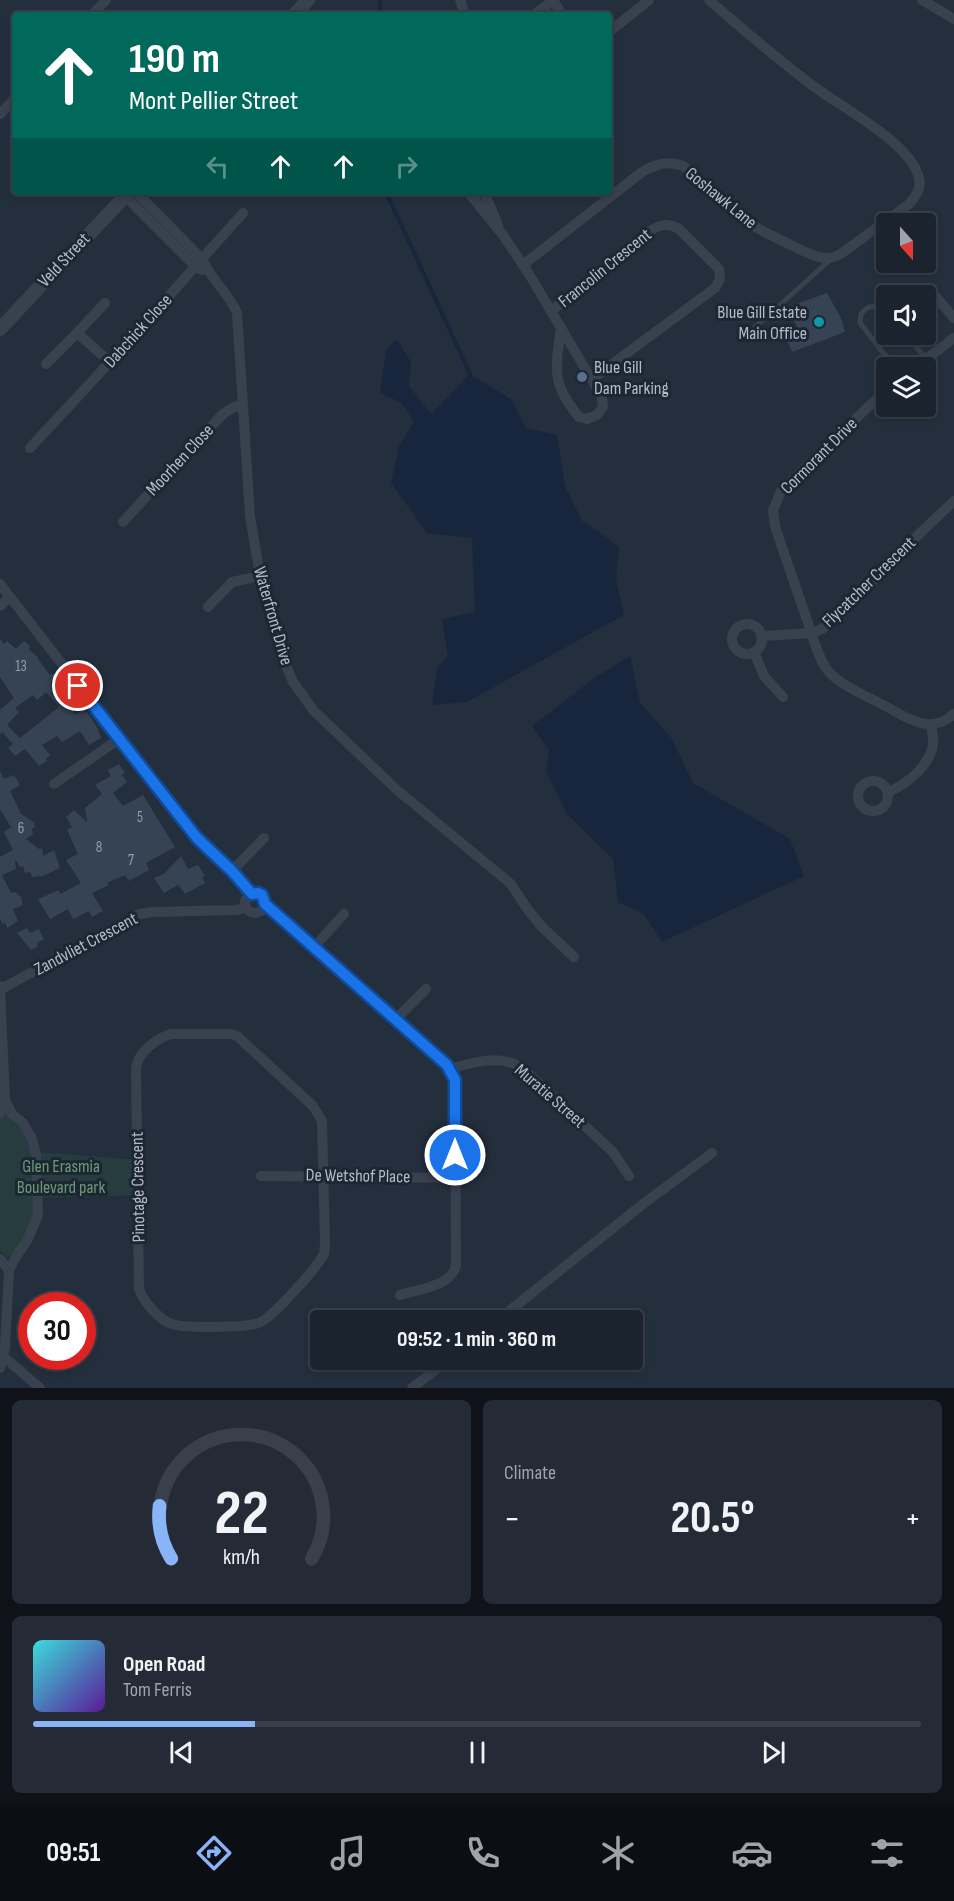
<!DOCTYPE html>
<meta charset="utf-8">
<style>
:root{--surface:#1b232e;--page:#242b36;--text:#f1f3f6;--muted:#a0a4aa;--line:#39404a;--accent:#8ab4f8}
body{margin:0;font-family:"Sofia Sans Condensed",sans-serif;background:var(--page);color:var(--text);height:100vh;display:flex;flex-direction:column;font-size:22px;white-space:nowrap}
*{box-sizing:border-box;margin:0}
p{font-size:20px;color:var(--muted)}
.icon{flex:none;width:33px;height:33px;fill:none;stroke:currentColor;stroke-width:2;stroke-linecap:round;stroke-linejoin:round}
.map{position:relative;height:1388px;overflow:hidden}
.drawer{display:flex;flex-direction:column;gap:12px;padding:12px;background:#0f1319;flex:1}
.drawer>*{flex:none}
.guide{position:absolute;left:12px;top:12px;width:600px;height:183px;border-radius:6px;box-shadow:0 3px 9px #0003,0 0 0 2px var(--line);background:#00695c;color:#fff;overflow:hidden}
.needle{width:39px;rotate:159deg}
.buttons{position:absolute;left:876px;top:213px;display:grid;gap:12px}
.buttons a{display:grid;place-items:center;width:60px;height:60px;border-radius:6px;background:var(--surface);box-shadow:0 3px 9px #0003,0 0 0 2px var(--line);font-size:30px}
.speed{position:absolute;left:18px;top:1292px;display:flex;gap:12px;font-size:30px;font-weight:700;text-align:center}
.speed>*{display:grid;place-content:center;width:78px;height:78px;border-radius:50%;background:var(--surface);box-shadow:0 3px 9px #0003,0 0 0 2px var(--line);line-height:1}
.speed .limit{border:9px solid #d22;background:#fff;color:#111}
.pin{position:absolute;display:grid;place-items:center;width:51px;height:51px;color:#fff;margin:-26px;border:3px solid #fff;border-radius:50%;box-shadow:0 2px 6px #0007}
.me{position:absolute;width:66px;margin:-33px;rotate:0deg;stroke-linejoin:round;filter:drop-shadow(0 0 4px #0008)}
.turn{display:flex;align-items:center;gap:21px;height:126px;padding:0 18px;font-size:27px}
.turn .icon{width:78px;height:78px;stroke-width:2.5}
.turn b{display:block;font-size:42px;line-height:51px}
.lanes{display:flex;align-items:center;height:57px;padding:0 18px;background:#0003;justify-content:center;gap:30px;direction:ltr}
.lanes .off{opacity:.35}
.big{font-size:45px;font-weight:700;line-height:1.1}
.drawer .widget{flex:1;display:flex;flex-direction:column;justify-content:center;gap:9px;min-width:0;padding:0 21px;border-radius:9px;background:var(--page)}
.drawer .dial{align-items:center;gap:0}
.dial svg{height:156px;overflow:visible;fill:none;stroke:var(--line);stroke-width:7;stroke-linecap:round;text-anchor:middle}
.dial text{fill:var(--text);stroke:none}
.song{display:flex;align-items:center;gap:18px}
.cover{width:72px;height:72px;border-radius:9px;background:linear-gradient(135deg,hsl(180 70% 55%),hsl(270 70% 35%))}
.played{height:6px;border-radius:3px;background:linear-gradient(90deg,var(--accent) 25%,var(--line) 25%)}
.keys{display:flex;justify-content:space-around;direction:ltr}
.heat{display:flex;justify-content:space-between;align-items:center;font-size:33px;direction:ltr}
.drawer .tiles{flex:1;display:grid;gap:12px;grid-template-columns:1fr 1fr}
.widget:last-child{grid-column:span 2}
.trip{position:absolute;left:310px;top:1310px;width:333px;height:60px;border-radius:6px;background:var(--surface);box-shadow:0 3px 9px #0003,0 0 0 2px var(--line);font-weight:700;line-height:60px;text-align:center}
.tabs{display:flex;height:96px;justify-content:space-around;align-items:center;background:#0b0e12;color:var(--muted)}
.tabs .icon{width:42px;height:42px}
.tabs .current{color:var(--accent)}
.tabs b{font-size:27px;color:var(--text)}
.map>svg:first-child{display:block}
</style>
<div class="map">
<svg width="954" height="1388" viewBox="0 0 954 1388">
<rect width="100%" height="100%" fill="#242f3e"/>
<!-- green -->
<polygon fill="#263c3f" points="5,1095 38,1152 139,1160 140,1195 39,1198 28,1239 8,1258 0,1251 0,1110"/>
<!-- water -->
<g fill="#17263c">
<polygon points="397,339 411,362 409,386 431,414 470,374 511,399 526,428 557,435 565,486 582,521 600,532 619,548 616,580 624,615 467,702 432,705 437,668 448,656 442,619 475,612 472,538 427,533 391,483 399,446 414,422 402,403 380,393 386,350"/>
<polygon points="630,656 640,702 672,739 693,783 790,839 804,876 662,942 644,914 618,902 613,859 567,814 546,771 549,750 532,726 593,679"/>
</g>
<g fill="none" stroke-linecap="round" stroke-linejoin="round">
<!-- stream -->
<g stroke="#17263c" stroke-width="4">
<polyline points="380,0 380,15"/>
<polyline points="386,192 470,374"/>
</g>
</g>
<!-- building -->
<g fill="#364354" fill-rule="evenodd">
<polygon points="827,293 841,318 845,332 792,352 784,332 797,327 788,307"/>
<path d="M0,639L4,644L7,641L16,649L24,641L30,646L29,650L38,657L37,658L50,675L54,673L70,693L64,698L75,714L84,708L97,727L101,738L89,745L80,731L62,742L57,736L42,745L50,755L46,759L47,761L39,766L25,749L15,756L8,748L13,744L2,732L0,734V710L14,698L0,677ZM46,692L59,707L20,738L7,725L19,712L15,708L33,695L37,700Z"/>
<polygon points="119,764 125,773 122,775 127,782 113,793 123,806 143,795 175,847 146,863 149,870 129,881 125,875 107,883 109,885 92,893 103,911 92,917 89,911 73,919 68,909 50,919 38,899 59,890 60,894 81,883 66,860 78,854 67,830 72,827 66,817 74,810 87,822 85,808 102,794 95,785 111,776 108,770"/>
<polygon points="0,771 4,779 14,775 20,785 10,791 21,814 34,822 35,826 32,829 33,834 26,839 39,849 42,848 43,856 54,850 60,868 43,876 32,877 30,872 25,873 23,866 20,867 15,859 16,869 2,875 11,893 15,892 21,897 23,905 13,909 18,921 7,928 5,923 2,924 0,918 0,857 13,850 4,832 11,827 0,809"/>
<polygon points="181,856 188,869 198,865 205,876 202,877 205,883 185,894 178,885 164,893 154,878 164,874"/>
<polygon points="27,928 30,933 39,929 44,939 37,943 38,946 31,950 17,933"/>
</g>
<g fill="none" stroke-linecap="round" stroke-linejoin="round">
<!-- service -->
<g stroke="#38414e" stroke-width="5">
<path d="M886,314C878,305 869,303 861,314L860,323L884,354L900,368"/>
<polyline points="752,330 831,259"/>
<polyline points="905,334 926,358"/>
</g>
<!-- minor -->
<g stroke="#38414e" stroke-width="10">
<polyline points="460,0 465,15"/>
<polyline points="553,0 562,15"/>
<polyline points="922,0 954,19"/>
<polyline points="92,15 106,0"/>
<polyline points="533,15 553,1"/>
<polyline points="609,32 649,0"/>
<polyline points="0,114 15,98"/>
<path d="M136,192L203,260C211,280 229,293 237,313L250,516L260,576L285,663L293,682L314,711L396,789L511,884L528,910L542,927L574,957"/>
<path d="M468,192L503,235L529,274L602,397L603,407L597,415L587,419L579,417C550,382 556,368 561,327"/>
<polyline points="484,192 498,225"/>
<polyline points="125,196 196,267 202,270"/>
<path d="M523,265L642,172C656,164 668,160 683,166C706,183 726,206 750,223C763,233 780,239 795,247C810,254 826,264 842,253L909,204C918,195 923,184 917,172C902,137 838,106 808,82C774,56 741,28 709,0"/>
<polyline points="930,290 954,318"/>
<path d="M551,311L650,231C660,224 668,223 679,229L719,269L720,279L715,288L592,379"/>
<polyline points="77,333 105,303"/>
<polyline points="46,364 77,333 110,362"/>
<polyline points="914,368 954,338"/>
<path d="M886,391L868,407L781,491L773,510L775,526C786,560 798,593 809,626C814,640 819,661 829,672C842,687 878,701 896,712C915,723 935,732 954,714"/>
<polyline points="30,448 110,362 243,213"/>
<polyline points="123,522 184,455 223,414 234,407 243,405"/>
<polyline points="0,584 197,838 232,871 252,893"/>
<polyline points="0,606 9,597"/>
<polyline points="208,607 232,582 260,576"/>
<circle cx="747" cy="639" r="15"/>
<polyline points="761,636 812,633 822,629 838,616 915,538 954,501"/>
<polyline points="754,652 764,676 783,697"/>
<circle cx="873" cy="796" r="15"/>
<polyline points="54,784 119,739"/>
<path d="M888,792C907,784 930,766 933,744C934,738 932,731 931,725"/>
<polyline points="232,871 264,838"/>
<circle cx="255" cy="903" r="10"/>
<path d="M265,904L447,1065L455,1080L456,1266C450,1287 419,1289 400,1295"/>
<polyline points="314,947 344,914"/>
<polyline points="0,986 5,1100 0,1113"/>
<polyline points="1,989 140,914 153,912 236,910 246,908"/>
<polyline points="396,1019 426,989"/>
<path d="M171,1034H230L237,1036L313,1106L322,1121L325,1243L324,1254C316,1269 275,1314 261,1322C249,1328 182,1329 169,1323C158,1318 143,1301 139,1289L136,1068C138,1052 156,1039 171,1034Z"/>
<path d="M450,1069C473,1062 501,1054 522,1068L613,1152L629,1176"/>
<polyline points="261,1176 455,1178"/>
<polyline points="0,1259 9,1270"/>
<polyline points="498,1320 643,1204 712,1153"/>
<polyline points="4,1357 40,1388"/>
<polyline points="0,1368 5,1347 9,1270 17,1255 27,1241 38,1215 36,1155 32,1139 23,1123 12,1114 5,1100"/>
<polyline points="412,1388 449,1359"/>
</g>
<!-- tertiary -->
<g stroke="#38414e" stroke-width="14">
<polyline points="294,15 308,0"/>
<polyline points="0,329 129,192"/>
</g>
</g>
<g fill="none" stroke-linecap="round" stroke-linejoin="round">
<defs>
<polyline id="route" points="78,686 197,838 232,871 252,894 258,893 262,895 265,904 447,1065 455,1080 455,1155"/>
</defs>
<!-- route casing -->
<use href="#route" stroke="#114b97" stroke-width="15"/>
<!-- route -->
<use href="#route" stroke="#1a73e8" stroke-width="10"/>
</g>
<!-- markers -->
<circle fill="#0f9aa8" stroke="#1d2633" stroke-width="2" cx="819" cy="322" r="6"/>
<circle fill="#5c6f8a" stroke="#1d2633" stroke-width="2" cx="582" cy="377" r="6"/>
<g text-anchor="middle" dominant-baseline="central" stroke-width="6" stroke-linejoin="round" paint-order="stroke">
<!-- number labels -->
<g font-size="15" fill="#929caa">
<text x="21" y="666">13</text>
<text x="140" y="817">5</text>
<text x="21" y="828">6</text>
<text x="99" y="847">8</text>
<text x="131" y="860">7</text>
</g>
<!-- street labels -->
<g font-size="18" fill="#b4bcc9" stroke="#1d2633">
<text transform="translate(721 198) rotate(39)">Goshawk Lane</text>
<text transform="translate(64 260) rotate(-47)">Veld Street</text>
<text transform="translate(605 268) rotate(-39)">Francolin Crescent</text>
<text transform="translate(138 331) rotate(-48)">Dabchick Close</text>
<text transform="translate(819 456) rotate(-45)">Cormorant Drive</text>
<text transform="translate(180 460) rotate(-47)">Moorhen Close</text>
<text transform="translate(869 582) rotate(-44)">Flycatcher Crescent</text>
<text transform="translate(273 616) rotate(74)">Waterfront Drive</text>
<text transform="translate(86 944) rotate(-28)">Zandvliet Crescent</text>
<text transform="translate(550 1096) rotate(41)">Muratie Street</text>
<text transform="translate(358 1176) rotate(1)">De Wetshof Place</text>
<text transform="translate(138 1187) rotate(-91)">Pinotage Crescent</text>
</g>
<!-- poi labels -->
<g font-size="18" fill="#b4bcc9" stroke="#1d2633" text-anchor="end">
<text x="807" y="312">Blue Gill Estate<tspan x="807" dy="21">Main Office</tspan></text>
<text x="594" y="367" text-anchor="start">Blue Gill<tspan x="594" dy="21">Dam Parking</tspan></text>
</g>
<!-- park labels -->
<g font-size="18" fill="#6b9a76" stroke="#1d2633">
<text x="61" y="1166">Glen Erasmia<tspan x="61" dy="21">Boulevard park</tspan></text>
</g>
</g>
</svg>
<div class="buttons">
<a><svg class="needle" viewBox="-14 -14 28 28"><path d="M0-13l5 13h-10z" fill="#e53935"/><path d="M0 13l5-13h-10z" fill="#a0a4aa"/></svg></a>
<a><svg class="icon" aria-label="sound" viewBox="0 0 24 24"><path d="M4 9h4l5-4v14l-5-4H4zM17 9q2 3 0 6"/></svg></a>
<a><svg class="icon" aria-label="layers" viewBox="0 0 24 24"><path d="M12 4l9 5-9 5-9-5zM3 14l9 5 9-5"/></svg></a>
</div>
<div class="speed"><div class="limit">30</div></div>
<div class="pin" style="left:78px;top:686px;background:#d93025"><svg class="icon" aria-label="arrive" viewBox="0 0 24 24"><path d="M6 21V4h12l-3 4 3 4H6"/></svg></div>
<svg class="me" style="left:455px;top:1155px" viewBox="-20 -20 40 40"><circle r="17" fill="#1a73e8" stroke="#fff" stroke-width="3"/><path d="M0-11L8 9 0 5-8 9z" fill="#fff"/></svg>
<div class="trip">09:52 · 1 min · 360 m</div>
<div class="guide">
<div class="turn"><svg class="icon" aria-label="ahead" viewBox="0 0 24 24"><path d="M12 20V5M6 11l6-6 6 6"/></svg><div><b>190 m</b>Mont Pellier Street</div></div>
<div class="lanes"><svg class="icon off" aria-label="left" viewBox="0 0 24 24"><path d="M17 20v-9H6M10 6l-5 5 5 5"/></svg><svg class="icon" aria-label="ahead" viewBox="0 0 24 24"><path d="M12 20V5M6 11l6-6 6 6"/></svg><svg class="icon" aria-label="ahead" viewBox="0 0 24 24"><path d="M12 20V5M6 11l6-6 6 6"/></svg><svg class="icon off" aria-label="right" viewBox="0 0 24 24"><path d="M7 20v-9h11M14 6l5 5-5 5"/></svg></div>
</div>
</div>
<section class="drawer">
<div class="tiles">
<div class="widget dial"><svg viewBox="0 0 100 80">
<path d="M14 69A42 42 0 1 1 86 69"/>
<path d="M14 69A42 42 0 0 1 8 42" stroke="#8ab4f8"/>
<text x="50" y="56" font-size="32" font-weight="700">22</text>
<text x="50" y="72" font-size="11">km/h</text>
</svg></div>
<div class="widget"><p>Climate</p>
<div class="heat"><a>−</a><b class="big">20.5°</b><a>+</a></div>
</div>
<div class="widget">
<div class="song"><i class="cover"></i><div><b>Open Road</b><p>Tom Ferris</p></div></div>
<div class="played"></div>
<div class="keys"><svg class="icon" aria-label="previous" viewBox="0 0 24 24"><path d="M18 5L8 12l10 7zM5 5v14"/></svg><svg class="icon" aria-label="pause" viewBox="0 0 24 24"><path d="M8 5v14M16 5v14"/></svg><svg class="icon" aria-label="next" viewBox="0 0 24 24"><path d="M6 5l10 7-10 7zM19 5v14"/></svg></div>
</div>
</div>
</section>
<nav class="tabs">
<b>09:51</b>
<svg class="icon current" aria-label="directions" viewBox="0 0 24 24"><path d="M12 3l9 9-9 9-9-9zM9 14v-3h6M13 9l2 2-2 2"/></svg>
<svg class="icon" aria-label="music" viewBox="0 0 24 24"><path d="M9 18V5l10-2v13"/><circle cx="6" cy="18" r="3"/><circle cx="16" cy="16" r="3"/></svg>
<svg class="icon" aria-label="phone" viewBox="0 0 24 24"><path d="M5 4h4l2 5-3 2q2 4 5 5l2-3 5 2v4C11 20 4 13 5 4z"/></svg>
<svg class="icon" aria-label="climate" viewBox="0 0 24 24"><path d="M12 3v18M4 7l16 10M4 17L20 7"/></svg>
<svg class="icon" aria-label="car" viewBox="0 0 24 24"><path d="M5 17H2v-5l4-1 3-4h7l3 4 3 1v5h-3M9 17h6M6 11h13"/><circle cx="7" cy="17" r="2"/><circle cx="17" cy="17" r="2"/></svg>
<svg class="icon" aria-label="filters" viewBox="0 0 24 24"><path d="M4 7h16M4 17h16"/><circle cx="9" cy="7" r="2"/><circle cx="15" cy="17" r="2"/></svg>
</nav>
